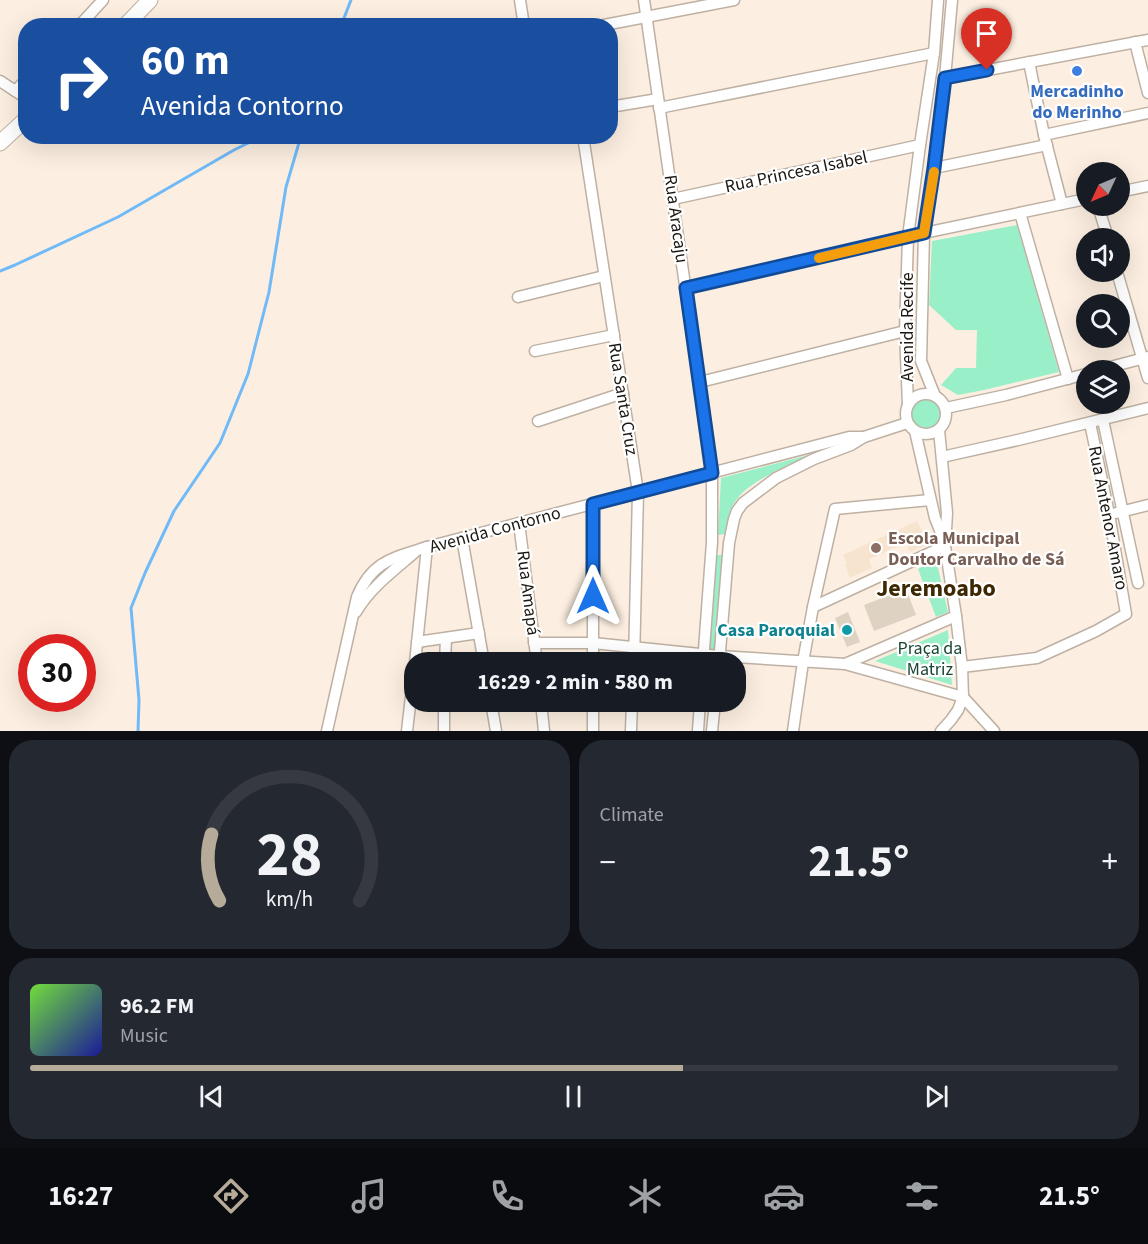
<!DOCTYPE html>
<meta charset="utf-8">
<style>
:root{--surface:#171b24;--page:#242831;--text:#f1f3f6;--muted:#9ea1a6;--line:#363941;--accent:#b6aa98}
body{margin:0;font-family:"Source Sans 3",sans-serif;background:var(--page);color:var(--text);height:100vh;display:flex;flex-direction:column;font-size:22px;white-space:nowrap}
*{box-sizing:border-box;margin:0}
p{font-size:20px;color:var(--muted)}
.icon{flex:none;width:33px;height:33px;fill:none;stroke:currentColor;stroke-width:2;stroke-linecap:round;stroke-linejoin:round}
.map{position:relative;height:731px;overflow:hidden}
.side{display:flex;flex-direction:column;gap:9px;padding:9px;background:#0d0f14;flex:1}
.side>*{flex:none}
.banner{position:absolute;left:18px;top:18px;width:600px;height:126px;border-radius:24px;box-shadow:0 6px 24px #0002;background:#1a4fa0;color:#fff;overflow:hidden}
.needle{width:39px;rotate:226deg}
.fabs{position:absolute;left:1076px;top:162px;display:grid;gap:12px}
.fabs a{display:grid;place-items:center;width:54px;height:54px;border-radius:50%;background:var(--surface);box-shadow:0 6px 24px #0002;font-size:30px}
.speed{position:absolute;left:18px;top:634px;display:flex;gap:12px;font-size:30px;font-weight:700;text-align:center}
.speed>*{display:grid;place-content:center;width:78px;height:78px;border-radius:50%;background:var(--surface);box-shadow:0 6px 24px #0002;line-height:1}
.speed .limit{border:9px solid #d22;background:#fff;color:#111}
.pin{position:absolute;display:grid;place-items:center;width:51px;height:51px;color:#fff;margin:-62px -26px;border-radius:50% 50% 50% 0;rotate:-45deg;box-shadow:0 0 6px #0007}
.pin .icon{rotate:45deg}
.me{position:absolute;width:66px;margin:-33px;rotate:0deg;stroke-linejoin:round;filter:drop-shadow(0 0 4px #0008)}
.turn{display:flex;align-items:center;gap:21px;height:126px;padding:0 24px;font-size:27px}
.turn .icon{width:78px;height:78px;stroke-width:2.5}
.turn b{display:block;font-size:42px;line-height:51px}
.big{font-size:45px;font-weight:700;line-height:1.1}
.side .widget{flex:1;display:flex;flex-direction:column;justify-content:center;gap:9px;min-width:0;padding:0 21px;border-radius:24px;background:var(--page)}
.side .dial{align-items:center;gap:0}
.dial svg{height:156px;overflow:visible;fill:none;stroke:var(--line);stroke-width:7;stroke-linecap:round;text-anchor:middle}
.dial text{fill:var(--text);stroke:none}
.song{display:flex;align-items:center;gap:18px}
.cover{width:72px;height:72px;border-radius:9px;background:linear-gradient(135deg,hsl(100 70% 55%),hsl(240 70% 35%))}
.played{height:6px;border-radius:3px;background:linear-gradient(90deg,var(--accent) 60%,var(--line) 60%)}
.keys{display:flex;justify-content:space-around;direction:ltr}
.heat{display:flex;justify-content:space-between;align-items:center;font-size:33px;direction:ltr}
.side .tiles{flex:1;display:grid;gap:9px;grid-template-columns:1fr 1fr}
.widget:last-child{grid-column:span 2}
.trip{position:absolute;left:404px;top:652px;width:342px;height:60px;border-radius:24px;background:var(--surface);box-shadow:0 6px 24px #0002;font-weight:700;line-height:60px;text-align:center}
.menu{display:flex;height:96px;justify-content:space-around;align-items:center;background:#090b0e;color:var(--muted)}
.menu .icon{width:42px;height:42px}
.menu .active{color:var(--accent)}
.menu b{font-size:27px;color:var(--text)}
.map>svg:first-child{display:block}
</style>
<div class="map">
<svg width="1148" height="731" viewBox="0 0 1148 731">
<rect width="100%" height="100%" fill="#fcefe1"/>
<!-- built -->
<polygon fill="#f6e4cf" points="917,521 928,544 910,552 906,543 869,559 872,568 850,578 845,565 847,564 843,555"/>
<!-- green -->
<g fill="#99efc7">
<polygon points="1017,225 1059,372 984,390 958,395 941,385 956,368 976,368 977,330 956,330 929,305 932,241"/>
<circle cx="926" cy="414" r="14"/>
<path d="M809,455C789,465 750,481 737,499C729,509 727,522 725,534L718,535L721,478Z"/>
<polygon points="717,555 723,555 715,651 710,650"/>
<polygon points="936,559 948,612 936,617 918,569"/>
<polygon points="948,630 952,685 875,661"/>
</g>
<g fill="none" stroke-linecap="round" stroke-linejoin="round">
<!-- stream -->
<g stroke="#70baf7" stroke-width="3">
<polyline points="341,26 351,0"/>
<polyline points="0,271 15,265 118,217 234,150 262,136"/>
<polyline points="138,731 139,700 131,608 145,573 174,511 220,443 248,374 269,292 286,187 301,136"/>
</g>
</g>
<!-- building -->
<g fill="#ded2c3">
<polygon points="906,589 916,615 874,631 864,605"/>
<polygon points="848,612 860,642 847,647 835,618"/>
</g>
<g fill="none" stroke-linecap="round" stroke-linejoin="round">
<defs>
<g id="minor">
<polyline points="520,0 524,26"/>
<polyline points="644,0 712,473 712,542 703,663"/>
<polyline points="79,26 103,0"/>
<polyline points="599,26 734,0"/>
<polyline points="1135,42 1148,93"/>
<polyline points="1029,62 1044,135 1062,204"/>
<polyline points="945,78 1148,40"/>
<polyline points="0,81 26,98"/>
<polyline points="15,91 26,80"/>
<polyline points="610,107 658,99"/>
<polyline points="659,108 934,53"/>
<polyline points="1044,135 1148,113"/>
<polyline points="583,136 638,492 634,663"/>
<polyline points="934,168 1047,145"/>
<polyline points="1119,192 1148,186"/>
<polyline points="673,199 920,145"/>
<polyline points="1098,206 1108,238"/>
<polyline points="1020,213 1068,379"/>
<polyline points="1117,272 1148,378"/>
<polyline points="686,288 924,233 1086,199"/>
<polyline points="518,297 604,276"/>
<polyline points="535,351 614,335"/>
<polyline points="1099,370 1148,357"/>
<polyline points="700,382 905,331"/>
<circle cx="926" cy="414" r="20"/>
<polyline points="935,396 921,361 924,233 934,168 945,78 952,0"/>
<polyline points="908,405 905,331 908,237 920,145 934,53 938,0"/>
<polyline points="946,408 1006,395 1086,374"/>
<polyline points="1103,420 1138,583"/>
<polyline points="538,421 623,393"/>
<polyline points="939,430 947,513 945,546 956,616 962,667 963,697 958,710 951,720 941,731"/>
<polyline points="915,431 935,518 943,538"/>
<polyline points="942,457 1018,440 1148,408"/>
<polyline points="1116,513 1148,505"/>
<polyline points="519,523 537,663"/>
<polyline points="462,538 484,663"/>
<polyline points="813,607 945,546"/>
<path d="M356,612C370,588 393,571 414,553"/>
<polyline points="417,642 479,633"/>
<polyline points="534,643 593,643 719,656 845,664 963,697 994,731"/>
<polyline points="415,663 427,547"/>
<polyline points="445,663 446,638"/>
<polyline points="593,663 593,504"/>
<polyline points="719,663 729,543 734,519 737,511 743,503 776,478 814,459 851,445 864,437 907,423"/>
<polyline points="845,664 956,616"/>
<polyline points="962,667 1037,658 1096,631 1126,614 1109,514 1090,423"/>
<polyline points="491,702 496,731"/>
<polyline points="541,702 544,731"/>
<polyline points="593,702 593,731"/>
<path d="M327,731L357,597C372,561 393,558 427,547L849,437H864"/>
<polyline points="407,731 414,671"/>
<polyline points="444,731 444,702"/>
<polyline points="631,731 632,702"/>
<polyline points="698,731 700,702"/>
<polyline points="712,731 715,702"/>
<polyline points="793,731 803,662 813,607 835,509 930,500"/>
</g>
<g id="highway">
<polyline points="125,26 150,0"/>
<polyline points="0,143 26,119"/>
</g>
</defs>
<!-- minor casing -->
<use href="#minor" stroke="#beb1a3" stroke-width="13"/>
<!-- highway casing -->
<use href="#highway" stroke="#beb1a3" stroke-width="17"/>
<!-- minor -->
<use href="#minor" stroke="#fff" stroke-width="10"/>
<!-- highway -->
<use href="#highway" stroke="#fff" stroke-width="15"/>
</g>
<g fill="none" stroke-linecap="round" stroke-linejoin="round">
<defs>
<polyline id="route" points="593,596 593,504 712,473 686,288 924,233 934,168 945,78 987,70"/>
</defs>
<!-- route casing -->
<use href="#route" stroke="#114b97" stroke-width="15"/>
<!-- route -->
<use href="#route" stroke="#1a73e8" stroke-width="10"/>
<!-- slow -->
<polyline stroke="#f59e0b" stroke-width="10" points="819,258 924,233 934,172"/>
</g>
<!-- markers -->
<circle fill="#3f7fe0" stroke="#fff" stroke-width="2" cx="1077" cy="71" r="6"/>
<circle fill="#8d6e63" stroke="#fff" stroke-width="2" cx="876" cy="548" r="6"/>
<circle fill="#0f9aa8" stroke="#fff" stroke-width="2" cx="847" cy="630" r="6"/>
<g text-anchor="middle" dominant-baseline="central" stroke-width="4.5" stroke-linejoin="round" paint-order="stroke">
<!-- shop labels -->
<g font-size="18" font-weight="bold" fill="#366cbe" stroke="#fff">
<text x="1077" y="91">Mercadinho<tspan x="1077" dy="21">do Merinho</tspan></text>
</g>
<!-- street labels -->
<g font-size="18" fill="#1c1712" stroke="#fff">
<text transform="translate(796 172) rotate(-12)">Rua Princesa Isabel</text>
<text transform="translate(676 219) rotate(82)">Rua Aracaju</text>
<text transform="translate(907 327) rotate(-90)">Avenida Recife</text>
<text transform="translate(623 399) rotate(81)">Rua Santa Cruz</text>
<text transform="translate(1108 518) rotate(79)">Rua Antenor Amaro</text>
<text transform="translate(495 530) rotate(-15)">Avenida Contorno</text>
<text transform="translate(528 593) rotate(83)">Rua Amapá</text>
</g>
<!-- education labels -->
<g font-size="18" font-weight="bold" fill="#785e54" stroke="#fff" text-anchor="start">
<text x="888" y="538">Escola Municipal<tspan x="888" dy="21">Doutor Carvalho de Sá</tspan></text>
</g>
<!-- culture labels -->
<g font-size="18" font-weight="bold" fill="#0d838f" stroke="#fff" text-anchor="end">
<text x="835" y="630">Casa Paroquial</text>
</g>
<!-- park labels -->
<g font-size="18" fill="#194533" stroke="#fff">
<text x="930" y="648">Praça da<tspan x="930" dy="21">Matriz</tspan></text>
</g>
<!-- district labels -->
<g font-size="24" font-weight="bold" fill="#3d2802" stroke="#fff">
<text x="936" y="588">Jeremoabo</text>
</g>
</g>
</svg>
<div class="fabs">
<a><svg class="needle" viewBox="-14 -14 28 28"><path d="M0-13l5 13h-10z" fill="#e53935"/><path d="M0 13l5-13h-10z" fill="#9ea1a6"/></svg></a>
<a><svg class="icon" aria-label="sound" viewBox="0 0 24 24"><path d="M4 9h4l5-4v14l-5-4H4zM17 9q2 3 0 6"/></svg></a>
<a><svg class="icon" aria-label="search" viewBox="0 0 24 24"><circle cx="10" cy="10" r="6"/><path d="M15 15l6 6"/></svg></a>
<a><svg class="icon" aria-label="layers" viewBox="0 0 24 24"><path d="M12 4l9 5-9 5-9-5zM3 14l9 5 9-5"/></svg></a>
</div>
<div class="speed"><div class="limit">30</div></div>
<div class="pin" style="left:987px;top:70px;background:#d93025"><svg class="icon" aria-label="arrive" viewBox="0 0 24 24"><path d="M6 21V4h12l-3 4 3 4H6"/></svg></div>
<svg class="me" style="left:593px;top:596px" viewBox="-20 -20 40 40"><path d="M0-17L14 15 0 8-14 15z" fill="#1a73e8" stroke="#fff" stroke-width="4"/></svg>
<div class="trip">16:29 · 2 min · 580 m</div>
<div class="banner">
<div class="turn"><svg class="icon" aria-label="right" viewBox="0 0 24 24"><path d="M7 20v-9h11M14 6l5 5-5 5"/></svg><div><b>60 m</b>Avenida Contorno</div></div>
</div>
</div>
<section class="side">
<div class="tiles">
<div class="widget dial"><svg viewBox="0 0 100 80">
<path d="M14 69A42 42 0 1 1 86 69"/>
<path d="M14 69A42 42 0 0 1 10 35" stroke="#b6aa98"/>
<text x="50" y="56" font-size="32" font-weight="700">28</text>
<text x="50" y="72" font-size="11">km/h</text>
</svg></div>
<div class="widget"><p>Climate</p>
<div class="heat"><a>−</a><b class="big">21.5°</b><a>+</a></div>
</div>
<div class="widget">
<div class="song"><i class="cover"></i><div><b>96.2 FM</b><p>Music</p></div></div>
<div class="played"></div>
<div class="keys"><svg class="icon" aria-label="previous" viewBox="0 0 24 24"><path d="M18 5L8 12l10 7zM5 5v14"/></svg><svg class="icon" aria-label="pause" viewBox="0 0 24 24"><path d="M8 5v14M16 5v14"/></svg><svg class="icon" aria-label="next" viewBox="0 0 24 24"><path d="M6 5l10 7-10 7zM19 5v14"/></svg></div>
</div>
</div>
</section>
<nav class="menu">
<b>16:27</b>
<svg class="icon active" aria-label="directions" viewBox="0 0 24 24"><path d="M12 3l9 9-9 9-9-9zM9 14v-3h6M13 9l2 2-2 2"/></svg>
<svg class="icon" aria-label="music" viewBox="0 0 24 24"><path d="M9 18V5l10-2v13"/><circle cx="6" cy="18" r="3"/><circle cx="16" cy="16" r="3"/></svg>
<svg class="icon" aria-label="phone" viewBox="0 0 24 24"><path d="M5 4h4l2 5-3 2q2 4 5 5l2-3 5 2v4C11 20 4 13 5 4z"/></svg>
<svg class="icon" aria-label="climate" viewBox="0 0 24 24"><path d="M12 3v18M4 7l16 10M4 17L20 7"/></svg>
<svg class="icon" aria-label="car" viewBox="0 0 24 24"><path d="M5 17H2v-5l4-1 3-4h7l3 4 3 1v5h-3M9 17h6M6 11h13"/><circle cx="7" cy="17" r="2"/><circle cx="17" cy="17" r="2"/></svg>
<svg class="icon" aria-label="filters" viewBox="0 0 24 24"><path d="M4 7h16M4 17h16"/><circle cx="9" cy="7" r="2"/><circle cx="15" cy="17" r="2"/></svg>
<b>21.5°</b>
</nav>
